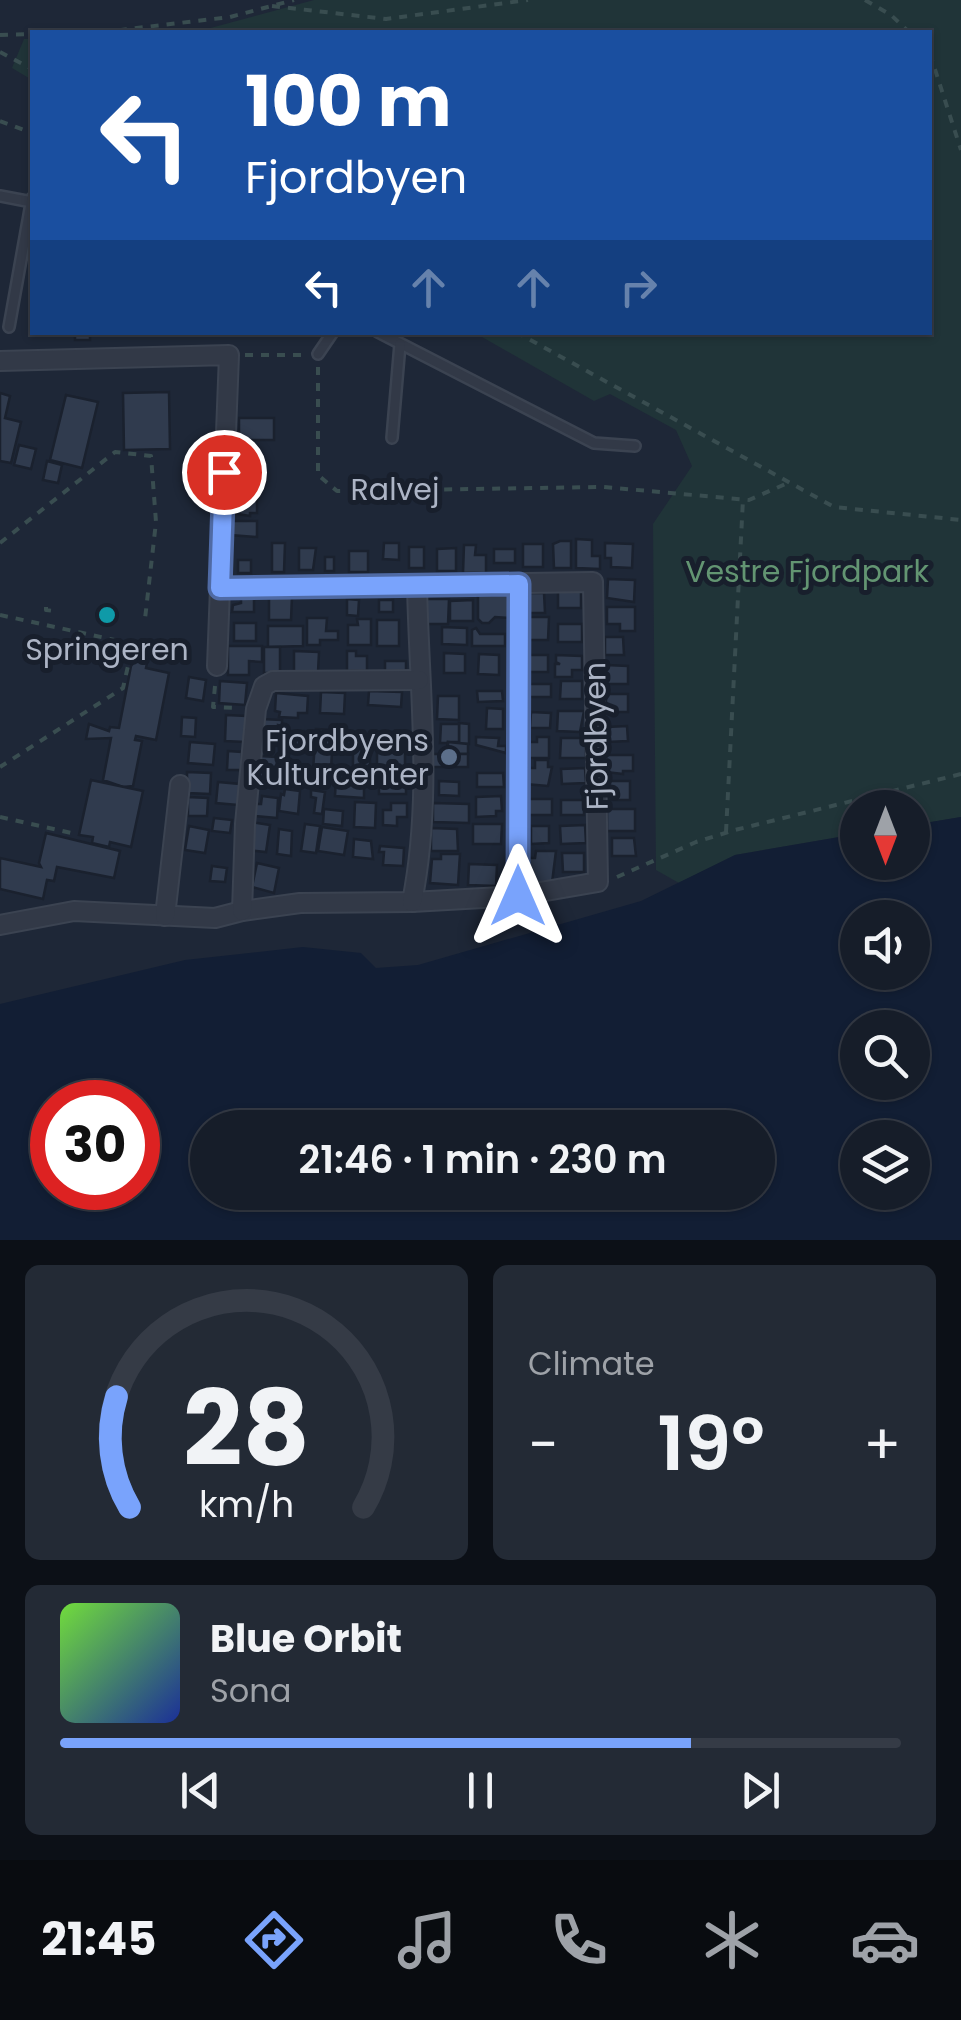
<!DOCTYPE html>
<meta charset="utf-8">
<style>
:root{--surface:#161d29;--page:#232a35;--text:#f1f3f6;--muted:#9ea2a8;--line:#353b46;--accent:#79a3fc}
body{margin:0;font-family:Poppins,sans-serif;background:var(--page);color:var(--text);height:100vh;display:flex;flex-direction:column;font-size:38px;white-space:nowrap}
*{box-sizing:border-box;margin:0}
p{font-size:32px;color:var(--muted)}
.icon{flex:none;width:55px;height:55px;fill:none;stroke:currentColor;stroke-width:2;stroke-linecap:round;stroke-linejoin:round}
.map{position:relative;height:1240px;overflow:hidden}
.sheet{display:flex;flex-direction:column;gap:25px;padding:25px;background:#0c1017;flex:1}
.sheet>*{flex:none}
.banner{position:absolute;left:30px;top:30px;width:902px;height:305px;border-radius:0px;box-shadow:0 2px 8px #0004,0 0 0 2px var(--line);background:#1a4fa0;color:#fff;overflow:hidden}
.needle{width:65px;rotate:180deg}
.tools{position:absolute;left:840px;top:790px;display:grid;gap:20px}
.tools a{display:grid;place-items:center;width:90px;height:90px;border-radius:50%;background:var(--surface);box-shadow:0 2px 8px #0004,0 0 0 2px var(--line);font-size:50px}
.speed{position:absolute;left:30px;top:1080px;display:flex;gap:20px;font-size:50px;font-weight:700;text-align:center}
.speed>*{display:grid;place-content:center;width:130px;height:130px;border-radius:50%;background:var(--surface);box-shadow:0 2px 8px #0004,0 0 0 2px var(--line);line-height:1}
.speed .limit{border:15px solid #d22;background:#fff;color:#111}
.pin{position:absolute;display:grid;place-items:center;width:85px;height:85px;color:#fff;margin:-42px;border:5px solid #fff;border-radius:50%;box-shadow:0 2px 10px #0007}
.me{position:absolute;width:110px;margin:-55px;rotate:0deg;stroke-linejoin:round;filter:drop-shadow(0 0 8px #0008)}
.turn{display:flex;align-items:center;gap:35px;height:210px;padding:0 50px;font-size:45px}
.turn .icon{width:130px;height:130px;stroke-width:2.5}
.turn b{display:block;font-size:70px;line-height:85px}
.lanes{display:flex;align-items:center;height:95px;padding:0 50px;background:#0003;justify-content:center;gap:50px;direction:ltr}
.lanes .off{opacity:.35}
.big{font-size:75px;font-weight:600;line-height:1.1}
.sheet .tile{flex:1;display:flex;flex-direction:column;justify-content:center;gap:15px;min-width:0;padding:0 35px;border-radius:15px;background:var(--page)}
.sheet .dial{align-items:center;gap:0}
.dial svg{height:260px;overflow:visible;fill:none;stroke:var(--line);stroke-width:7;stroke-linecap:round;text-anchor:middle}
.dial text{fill:var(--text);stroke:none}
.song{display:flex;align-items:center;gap:30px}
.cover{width:120px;height:120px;border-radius:15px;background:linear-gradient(135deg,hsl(100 70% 55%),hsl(230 70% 35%))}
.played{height:10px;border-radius:5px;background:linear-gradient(90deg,var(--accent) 75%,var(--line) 75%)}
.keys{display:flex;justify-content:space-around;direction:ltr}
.heat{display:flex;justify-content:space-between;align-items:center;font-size:55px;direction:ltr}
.sheet .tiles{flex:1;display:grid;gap:25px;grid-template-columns:1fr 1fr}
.tile:last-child{grid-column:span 2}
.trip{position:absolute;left:190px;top:1110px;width:585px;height:100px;border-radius:50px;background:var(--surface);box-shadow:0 2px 8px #0004,0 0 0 2px var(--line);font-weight:600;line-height:100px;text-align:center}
.dock{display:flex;height:160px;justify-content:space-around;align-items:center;background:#090c10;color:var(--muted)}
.dock .icon{width:70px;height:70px}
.dock .selected{color:var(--accent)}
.dock b{font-size:45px;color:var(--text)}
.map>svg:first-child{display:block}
</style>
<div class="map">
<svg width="961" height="1240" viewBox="0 0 961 1240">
<rect width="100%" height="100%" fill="#1e2737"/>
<!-- green -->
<g fill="#203438">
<polygon points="314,0 961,0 961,817 913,825 912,808 858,808 857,834 735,855 679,883 656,870 653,524 692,466 676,430 610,394 594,401 475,333 930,332 930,32 174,32 203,30"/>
<polygon points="24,39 32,39 32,80 12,68"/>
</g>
<!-- water -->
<path fill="#121e34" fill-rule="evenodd" d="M961,817V1240H0V1004L185,960L303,947L361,953L376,968L418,965L641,901L735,855L857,834L858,862H912L913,825ZM858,918H912V972H858ZM858,1028H912V1082H858ZM52,1102H138V1188H52ZM208,1128H758V1192H208ZM858,1138H912V1192H858Z"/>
<!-- building -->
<g fill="#303b4e" stroke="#1a212e" stroke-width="2.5">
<rect x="75" y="332" width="15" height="8"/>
<polygon points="169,392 170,449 124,450 123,393"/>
<polygon points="0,393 10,396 5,418 21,422 11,463 0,461"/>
<polygon points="66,395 98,402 82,468 50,460"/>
<rect x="239" y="418" width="35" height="22"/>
<polygon points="19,445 36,449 31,469 14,465"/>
<polygon points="235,460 255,461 254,472 266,473 265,483 236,482"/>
<polygon points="47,461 62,465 58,483 43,480"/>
<polygon points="232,497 257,497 257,513 250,513 250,516 231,513"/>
<polygon points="235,521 257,521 257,537 230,535 230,522"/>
<polygon points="576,539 592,540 592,556 600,556 600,569 576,568"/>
<polygon points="560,541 571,541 571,568 554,568 553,544"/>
<polygon points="272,543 285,543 284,572 272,572"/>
<polygon points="384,543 399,543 399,560 383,559"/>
<polygon points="605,543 633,544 632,568 611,567 611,558 605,558"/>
<rect x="523" y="544" width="20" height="23"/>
<polygon points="464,545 476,545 475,555 486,555 486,573 463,573"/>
<rect x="409" y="547" width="15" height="21"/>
<polygon points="299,548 316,548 313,570 299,570"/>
<polygon points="456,548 456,571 437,571 437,549"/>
<rect x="494" y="549" width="21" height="14"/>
<rect x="349" y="551" width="19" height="21"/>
<rect x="325" y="557" width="9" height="14"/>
<rect x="238" y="560" width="13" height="13"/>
<polygon points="608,579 635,580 634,602 607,598"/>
<polygon points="478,590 502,590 502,594 511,594 510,618 495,617 489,623 482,623 478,619"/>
<rect x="558" y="591" width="23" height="17"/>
<polygon points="527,593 544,593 545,613 528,613"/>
<polygon points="269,596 292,596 291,620 269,620"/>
<polygon points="241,598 254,598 254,612 232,612 233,605 241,603"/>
<polygon points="347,599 359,600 358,616 347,615"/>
<polygon points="427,599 449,599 448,624 424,624"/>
<rect x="379" y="600" width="14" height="12"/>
<polygon points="473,600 473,621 450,621 450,601"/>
<polygon points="607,607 635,607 635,631 620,631 620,624 607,624"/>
<polygon points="528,617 549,617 548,640 528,640"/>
<polygon points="307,618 327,618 326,631 338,631 338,640 320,640 320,645 307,645"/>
<polygon points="357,619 371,619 371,645 348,645 348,625 358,625"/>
<rect x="377" y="620" width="22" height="26"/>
<rect x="234" y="623" width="22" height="18"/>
<rect x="558" y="624" width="24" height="18"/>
<polygon points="268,626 303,626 303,646 268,647"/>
<polygon points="442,627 467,628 467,645 442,644"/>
<polygon points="476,628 480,634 505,634 505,646 472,646 472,630"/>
<polygon points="605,637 623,637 624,655 605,655"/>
<polygon points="228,646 262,646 262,662 249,661 249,675 228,675"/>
<rect x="264" y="647" width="16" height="26"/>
<polygon points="294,651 319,652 318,672 294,671"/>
<polygon points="347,651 356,651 356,656 367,656 367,671 347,671"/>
<polygon points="444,653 465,654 465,673 444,673"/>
<polygon points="479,654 499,655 499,675 478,674"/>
<rect x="527" y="655" width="21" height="17"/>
<polygon points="556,655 582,656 582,670 572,670 572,677 555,677 555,664 560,664 556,662"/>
<polygon points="135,661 147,663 146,668 169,673 156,740 136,736 135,740 142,741 133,786 123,787 103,780 111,738 86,739 89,724 109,731 110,727 119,728 131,666"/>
<rect x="385" y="661" width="21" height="10"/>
<polygon points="606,665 628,666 628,684 606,684"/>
<polygon points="189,677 206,680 203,701 186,698"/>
<polygon points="220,681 247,683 245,705 219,703"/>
<polygon points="561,681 582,681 582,699 560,699"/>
<rect x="527" y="684" width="24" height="13"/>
<polygon points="369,691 402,692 401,707 368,705"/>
<polygon points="477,691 502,691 503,701 478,702"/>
<polygon points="321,692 345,693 344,714 320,713"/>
<polygon points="276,693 308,696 307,713 298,713 298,718 279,717 280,712 275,711"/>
<rect x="606" y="694" width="22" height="18"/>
<polygon points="438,696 459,696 459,720 437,719"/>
<polygon points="487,708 503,709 503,729 486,729"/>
<polygon points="558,711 584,711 580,732 557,731"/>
<polygon points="531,712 551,713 550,728 530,728"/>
<polygon points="226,715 247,716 245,742 225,741"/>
<polygon points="182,717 196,718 195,737 181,736"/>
<polygon points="260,719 282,720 282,726 278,725 278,746 259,745"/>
<polygon points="459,723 469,724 469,744 459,744"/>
<polygon points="441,724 459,724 459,742 448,742 448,749 447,743 440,743"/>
<polygon points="627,726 628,741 607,742 607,727"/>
<polygon points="316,729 333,730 331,771 313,770"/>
<polygon points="288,731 304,731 304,748 292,747 292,753 281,752 281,734 288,735"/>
<polygon points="476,737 499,738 498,746 506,746 506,753 476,745"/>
<polygon points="537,737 549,737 549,758 528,758 528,742 537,742"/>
<polygon points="561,738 586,738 586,758 560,758"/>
<polygon points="190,742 215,744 213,765 188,763"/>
<polygon points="448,742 468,744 468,754 448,754"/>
<rect x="353" y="744" width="17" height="26"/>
<rect x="377" y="749" width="28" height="22"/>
<polygon points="228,751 242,752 241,770 227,770"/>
<rect x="432" y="754" width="36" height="13"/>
<polygon points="606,755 633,755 633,771 623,771 623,774 606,772"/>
<polygon points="259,756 277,757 276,778 259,777"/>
<polygon points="535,760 548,760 548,767 552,767 548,786 525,784 525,768 535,768"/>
<polygon points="281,765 301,766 301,784 281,783"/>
<polygon points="585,768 586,783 562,784 561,769"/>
<polygon points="187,772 211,773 210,794 187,793"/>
<polygon points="477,773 503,773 504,787 477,787"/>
<rect x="379" y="778" width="27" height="16"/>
<polygon points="336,779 364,781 364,798 335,796"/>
<polygon points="91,780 143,791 131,847 110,842 109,847 92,843 93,837 79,835"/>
<polygon points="439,781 459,782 459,796 439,795"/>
<rect x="608" y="781" width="22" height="19"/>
<polygon points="218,782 240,784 238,805 216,803"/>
<polygon points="285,789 300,791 298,814 279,811 281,794 284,795"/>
<polygon points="311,790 325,792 322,814 314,813 316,798 311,797"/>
<polygon points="262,796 278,798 277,818 255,816 256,804 261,804"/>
<polygon points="501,796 502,811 496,811 496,816 476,817 476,797"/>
<polygon points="188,797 208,798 207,816 188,816"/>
<rect x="527" y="799" width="25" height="16"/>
<rect x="561" y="800" width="23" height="15"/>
<polygon points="355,802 376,803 375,828 354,827"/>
<polygon points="391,803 407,803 407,817 397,817 397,826 383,825 383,810 391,810"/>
<polygon points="433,803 469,804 469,823 433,822"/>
<polygon points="324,809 343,811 342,826 323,824"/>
<rect x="607" y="809" width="28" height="22"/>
<polygon points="214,818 232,820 230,833 212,831"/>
<polygon points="251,822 270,825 266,852 248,850"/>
<polygon points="305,824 320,826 316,853 301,851"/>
<polygon points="473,824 502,824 501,844 473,844"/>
<polygon points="585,825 586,843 561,844 560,826"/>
<polygon points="189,826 209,830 205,853 185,850"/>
<polygon points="531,826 549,826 549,843 531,844"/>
<polygon points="322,827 348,831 344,855 318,851"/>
<polygon points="431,828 457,829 458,851 431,851"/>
<polygon points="279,829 292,831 291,856 277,854"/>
<polygon points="46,833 120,851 114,878 57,867 54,881 47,880 43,899 0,889 0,858 41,867 39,863"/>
<polygon points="612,838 634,838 636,856 612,856"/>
<polygon points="354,839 371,841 373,859 353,857"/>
<polygon points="380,846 404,848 403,866 383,865 384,852 379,852"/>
<polygon points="536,851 556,851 552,883 529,883 529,858 535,858"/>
<polygon points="562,853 584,853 584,872 563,872"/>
<polygon points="441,854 460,854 458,885 430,883 432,859 441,859"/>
<polygon points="257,863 279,868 274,893 252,887"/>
<polygon points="469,864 497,865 496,886 468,885"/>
<polygon points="212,866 227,868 225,882 210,881"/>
</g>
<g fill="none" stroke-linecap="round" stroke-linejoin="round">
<defs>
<g id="lane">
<polyline points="0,196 32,202"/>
<polyline points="9,327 32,198"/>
<polyline points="378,332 594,443 635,446"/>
<polyline points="318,354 333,332"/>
<polyline points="392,438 400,344"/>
</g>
<g id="street">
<polyline points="0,361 229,355 220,588 593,582 598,882 517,896 412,902 300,903 242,911 215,918 74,911 0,925"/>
<polyline points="217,666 220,588"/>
<polyline points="517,896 519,584"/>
<path d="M412,902C433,796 419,691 417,585"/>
<polyline points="242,911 245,824 256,709 264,686 273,681 419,680"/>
<polyline points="165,916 180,785"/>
</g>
</defs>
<!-- lane casing -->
<use href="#lane" stroke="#3b4351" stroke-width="14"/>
<!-- street casing -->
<use href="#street" stroke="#3b4351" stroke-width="22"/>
<!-- path -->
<g stroke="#394d50" stroke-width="4" stroke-dasharray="8 8" stroke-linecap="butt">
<polyline points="865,0 891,15 909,32"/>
<polyline points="272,6 386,19 528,0"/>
<polyline points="103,32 230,17 294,0"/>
<polyline points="0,35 32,34"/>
<polyline points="0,52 32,69"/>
<polyline points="930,54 961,150"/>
<polyline points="0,121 32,133"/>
<polyline points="516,332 834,507 961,520"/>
<polyline points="245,355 306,355"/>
<polyline points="318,367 318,475 337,491 604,487 749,500 790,482"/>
<polyline points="0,543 115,452 151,456 156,522 145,619"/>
<polyline points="46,607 46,610 54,611"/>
<polyline points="0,615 133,644 123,688 0,767"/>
<polyline points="215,686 213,707 237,708"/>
<polyline points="0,817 76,834"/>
<polyline points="726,832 743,499"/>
<polyline points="617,877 696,842 735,830 961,774"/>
</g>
<!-- lane -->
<use href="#lane" stroke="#323947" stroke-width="9"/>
<!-- street -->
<use href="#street" stroke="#323947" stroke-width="18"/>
</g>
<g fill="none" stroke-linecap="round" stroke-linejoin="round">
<defs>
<polyline id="route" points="224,472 220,588 519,584 518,896"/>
</defs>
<!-- route casing -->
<use href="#route" stroke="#4f6aa4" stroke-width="25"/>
<!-- route -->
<use href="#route" stroke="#79a3fc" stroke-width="18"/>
</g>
<!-- markers -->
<circle fill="#0f9aa8" stroke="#181f2c" stroke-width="4" cx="107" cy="615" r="10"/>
<circle fill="#5c6f8a" stroke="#181f2c" stroke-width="4" cx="449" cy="757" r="10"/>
<g text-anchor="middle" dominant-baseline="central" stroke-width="10" stroke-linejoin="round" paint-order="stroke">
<!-- street labels -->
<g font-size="30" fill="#acb4c5" stroke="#181f2c">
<text x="395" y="489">Ralvej</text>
<text transform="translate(596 736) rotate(-91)">Fjordbyen</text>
</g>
<!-- park labels -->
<g font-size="30" fill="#639572" stroke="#181f2c">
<text x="807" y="571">Vestre Fjordpark</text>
</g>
<!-- poi labels -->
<g font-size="30" fill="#acb4c5" stroke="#181f2c">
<text x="107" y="649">Springeren</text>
<text x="429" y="740" text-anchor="end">Fjordbyens<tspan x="429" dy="34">Kulturcenter</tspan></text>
</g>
</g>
</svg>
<div class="tools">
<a><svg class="needle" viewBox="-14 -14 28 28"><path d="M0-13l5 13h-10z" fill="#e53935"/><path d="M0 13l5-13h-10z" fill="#9ea2a8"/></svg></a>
<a><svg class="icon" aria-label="sound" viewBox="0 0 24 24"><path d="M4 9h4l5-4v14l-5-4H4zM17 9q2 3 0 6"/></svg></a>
<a><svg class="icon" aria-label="search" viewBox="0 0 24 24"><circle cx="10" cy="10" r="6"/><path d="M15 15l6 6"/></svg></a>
<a><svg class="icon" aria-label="layers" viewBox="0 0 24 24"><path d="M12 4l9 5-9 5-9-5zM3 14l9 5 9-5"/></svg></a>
</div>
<div class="speed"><div class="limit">30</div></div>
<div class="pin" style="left:224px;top:472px;background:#d93025"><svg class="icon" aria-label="arrive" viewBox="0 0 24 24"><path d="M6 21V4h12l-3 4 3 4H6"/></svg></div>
<svg class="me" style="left:518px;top:896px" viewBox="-20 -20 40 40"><path d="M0-17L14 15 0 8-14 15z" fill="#79a3fc" stroke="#fff" stroke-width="4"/></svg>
<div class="trip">21:46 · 1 min · 230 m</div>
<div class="banner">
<div class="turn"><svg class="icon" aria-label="left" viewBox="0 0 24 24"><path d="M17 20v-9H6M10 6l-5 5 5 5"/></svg><div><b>100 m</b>Fjordbyen</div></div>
<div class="lanes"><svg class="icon" aria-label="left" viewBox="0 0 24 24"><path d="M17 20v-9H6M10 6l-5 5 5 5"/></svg><svg class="icon off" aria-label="ahead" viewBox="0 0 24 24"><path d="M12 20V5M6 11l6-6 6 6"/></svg><svg class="icon off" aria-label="ahead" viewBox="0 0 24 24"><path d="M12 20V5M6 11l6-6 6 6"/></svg><svg class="icon off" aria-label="right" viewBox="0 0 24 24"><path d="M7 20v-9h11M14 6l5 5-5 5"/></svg></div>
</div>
</div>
<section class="sheet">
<div class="tiles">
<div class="tile dial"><svg viewBox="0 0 100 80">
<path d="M14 69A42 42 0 1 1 86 69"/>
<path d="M14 69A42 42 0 0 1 10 35" stroke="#79a3fc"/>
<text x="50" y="56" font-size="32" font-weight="700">28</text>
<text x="50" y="72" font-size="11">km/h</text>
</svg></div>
<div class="tile"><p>Climate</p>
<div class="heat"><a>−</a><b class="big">19°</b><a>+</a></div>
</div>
<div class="tile">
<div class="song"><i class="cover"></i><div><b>Blue Orbit</b><p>Sona</p></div></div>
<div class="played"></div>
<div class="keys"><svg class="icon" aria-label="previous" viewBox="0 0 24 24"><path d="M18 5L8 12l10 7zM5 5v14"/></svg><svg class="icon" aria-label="pause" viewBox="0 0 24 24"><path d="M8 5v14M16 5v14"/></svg><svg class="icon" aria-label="next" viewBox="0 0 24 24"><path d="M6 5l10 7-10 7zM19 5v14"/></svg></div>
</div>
</div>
</section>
<nav class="dock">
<b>21:45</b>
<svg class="icon selected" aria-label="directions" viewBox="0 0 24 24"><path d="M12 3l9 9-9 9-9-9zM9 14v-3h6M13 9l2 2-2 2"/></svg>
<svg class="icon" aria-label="music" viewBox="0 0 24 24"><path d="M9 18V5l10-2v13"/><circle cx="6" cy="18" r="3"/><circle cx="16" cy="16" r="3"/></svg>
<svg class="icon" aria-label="phone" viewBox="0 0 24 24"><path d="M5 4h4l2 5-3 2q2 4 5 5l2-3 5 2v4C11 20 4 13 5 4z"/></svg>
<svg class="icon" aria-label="climate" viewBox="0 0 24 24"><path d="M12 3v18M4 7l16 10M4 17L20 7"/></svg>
<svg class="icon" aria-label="car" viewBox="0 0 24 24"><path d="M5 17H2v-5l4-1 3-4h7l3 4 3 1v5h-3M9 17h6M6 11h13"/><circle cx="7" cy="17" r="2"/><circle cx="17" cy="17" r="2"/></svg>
</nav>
